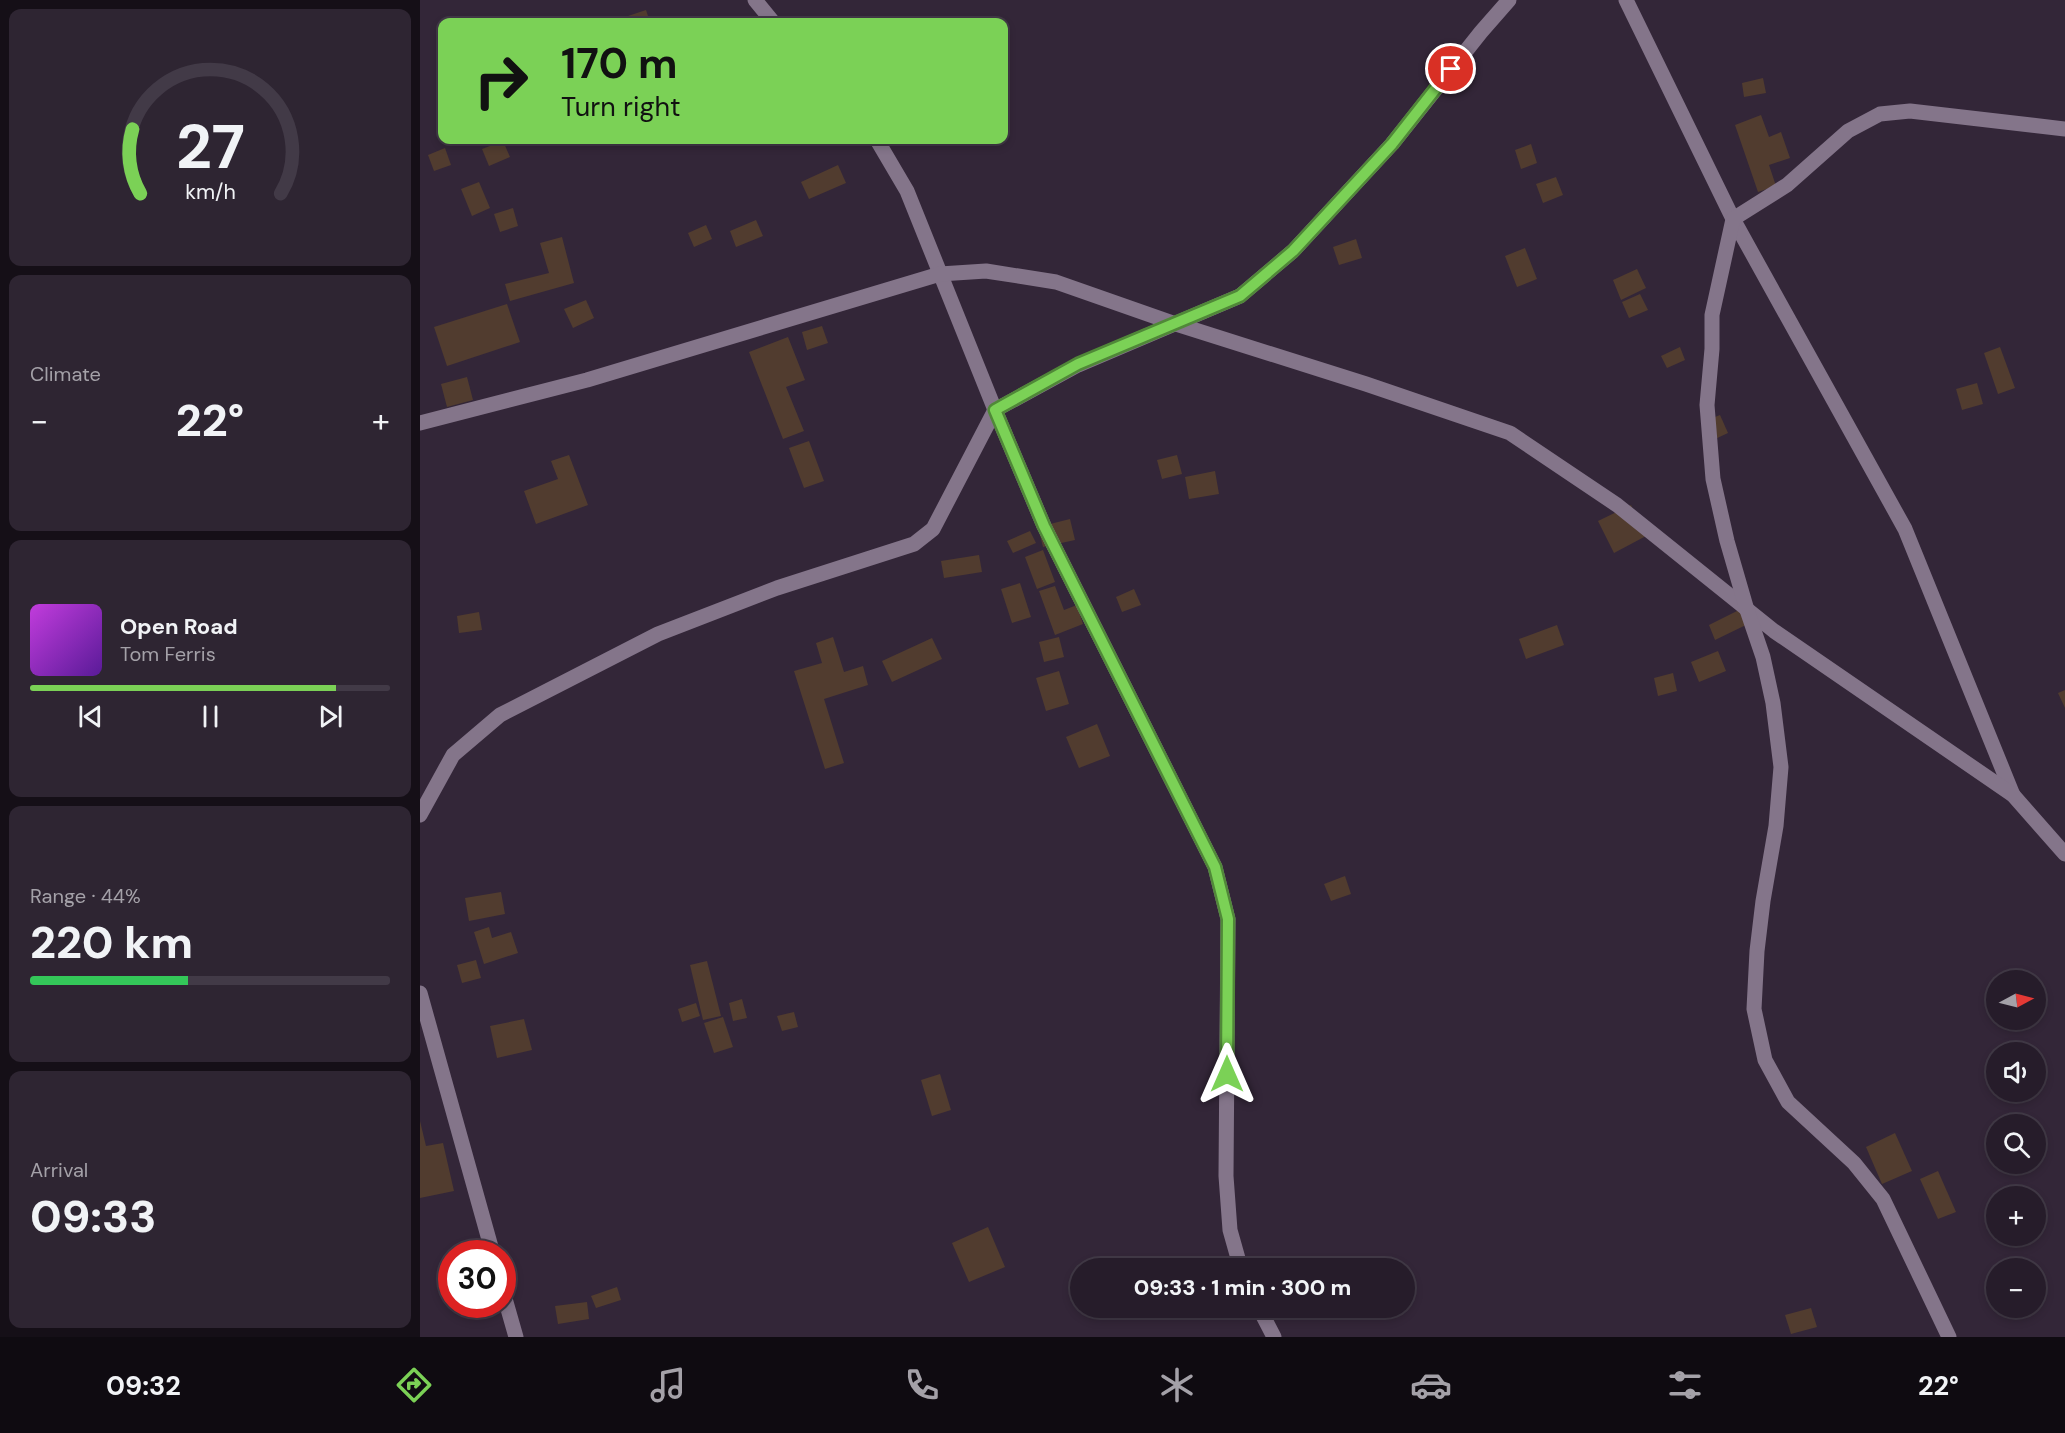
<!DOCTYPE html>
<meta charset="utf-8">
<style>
:root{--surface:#261c2a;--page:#2e2532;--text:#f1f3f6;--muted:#a4a1a8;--line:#423a47;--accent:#7bd156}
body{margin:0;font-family:"DM Sans",sans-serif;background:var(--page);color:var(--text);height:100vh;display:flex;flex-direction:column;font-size:22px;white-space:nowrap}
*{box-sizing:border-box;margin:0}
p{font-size:20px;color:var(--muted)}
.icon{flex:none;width:33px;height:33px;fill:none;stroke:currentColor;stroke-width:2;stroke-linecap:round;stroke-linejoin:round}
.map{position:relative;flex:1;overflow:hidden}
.drawer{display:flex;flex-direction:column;gap:9px;padding:9px;background:#150f17;width:420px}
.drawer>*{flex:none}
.guide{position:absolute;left:18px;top:18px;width:570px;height:126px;border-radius:12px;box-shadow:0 3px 9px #0003,0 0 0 2px var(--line);background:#7bd156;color:#111;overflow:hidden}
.needle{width:39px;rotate:83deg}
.fabs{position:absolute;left:1566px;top:970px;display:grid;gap:12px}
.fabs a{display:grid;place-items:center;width:60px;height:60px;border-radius:50%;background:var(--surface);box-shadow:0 3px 9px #0003,0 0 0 2px var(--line);font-size:30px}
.speed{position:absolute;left:18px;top:1240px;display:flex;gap:12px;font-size:30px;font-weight:700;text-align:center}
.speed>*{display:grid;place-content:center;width:78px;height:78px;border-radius:50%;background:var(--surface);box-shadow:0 3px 9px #0003,0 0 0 2px var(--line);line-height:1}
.speed .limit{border:9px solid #d22;background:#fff;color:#111}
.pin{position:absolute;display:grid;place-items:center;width:51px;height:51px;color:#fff;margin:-26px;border:3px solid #fff;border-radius:50%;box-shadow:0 2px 6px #0007}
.me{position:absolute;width:66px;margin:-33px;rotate:0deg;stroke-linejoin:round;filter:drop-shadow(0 0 4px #0008)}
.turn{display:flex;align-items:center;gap:21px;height:126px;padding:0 24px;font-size:27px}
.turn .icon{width:78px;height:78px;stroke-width:2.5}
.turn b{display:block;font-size:42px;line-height:51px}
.big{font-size:45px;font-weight:800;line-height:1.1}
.drawer .card{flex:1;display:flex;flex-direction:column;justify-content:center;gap:9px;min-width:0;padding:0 21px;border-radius:12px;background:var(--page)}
.drawer .dial{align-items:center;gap:0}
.dial svg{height:156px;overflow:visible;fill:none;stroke:var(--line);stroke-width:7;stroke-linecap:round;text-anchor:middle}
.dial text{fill:var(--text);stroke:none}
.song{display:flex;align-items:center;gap:18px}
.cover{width:72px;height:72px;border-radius:9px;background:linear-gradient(135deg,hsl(290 70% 55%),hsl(270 70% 35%))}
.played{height:6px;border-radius:3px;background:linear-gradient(90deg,var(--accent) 85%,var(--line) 85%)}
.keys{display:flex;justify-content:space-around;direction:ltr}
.heat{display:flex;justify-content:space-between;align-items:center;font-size:33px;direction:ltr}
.charge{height:9px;border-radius:4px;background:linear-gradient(90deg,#34c759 44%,var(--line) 0)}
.trip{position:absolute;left:650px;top:1258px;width:345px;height:60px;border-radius:30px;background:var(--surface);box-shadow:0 3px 9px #0003,0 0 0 2px var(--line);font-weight:800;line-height:60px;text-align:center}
.tab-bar{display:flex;height:96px;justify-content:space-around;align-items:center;background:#0f0b11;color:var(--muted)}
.tab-bar .icon{width:42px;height:42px}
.tab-bar .current{color:var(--accent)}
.tab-bar b{font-size:27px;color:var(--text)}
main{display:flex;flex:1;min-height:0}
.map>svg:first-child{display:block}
</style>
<main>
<section class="drawer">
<div class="card dial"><svg viewBox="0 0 100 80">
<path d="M14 69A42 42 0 1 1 86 69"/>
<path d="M14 69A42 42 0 0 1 10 36" stroke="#7bd156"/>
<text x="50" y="56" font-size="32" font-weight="700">27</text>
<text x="50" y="72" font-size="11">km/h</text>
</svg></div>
<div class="card"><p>Climate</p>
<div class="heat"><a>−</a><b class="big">22°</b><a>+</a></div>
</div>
<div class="card">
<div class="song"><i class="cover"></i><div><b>Open Road</b><p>Tom Ferris</p></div></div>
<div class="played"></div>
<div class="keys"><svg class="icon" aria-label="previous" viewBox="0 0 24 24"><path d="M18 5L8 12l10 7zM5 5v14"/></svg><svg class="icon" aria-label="pause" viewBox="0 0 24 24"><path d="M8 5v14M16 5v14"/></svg><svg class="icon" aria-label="next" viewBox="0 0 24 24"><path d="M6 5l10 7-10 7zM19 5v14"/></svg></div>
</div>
<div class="card"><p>Range · 44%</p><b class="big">220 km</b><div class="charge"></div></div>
<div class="card"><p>Arrival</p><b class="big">09:33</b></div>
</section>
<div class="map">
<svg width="1645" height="1337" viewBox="0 0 1645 1337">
<rect width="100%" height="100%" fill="#332638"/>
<!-- building -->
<g fill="#513c2f">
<polygon points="226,10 230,22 190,22"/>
<polygon points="1343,78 1346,93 1324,97 1322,83"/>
<polygon points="1341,115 1349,137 1361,132 1370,158 1349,165 1356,186 1338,192 1315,125"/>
<polygon points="83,141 90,157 69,166 62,149"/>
<polygon points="1111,144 1117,163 1101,169 1095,150"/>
<polygon points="25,148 31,165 14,171 8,155"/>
<polygon points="418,165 426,183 389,199 381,182"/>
<polygon points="1136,177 1143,195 1123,203 1116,184"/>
<polygon points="59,182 70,208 52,216 41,189"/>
<polygon points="93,208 98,226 80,232 74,214"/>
<polygon points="336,220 343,236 316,247 310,231"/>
<polygon points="286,225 292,239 274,247 268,233"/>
<polygon points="142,237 154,283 90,301 85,284 129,273 120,243"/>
<polygon points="936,239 942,258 919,265 913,247"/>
<polygon points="1105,248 1117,279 1097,287 1085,256"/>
<polygon points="1217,269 1226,288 1201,300 1193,280"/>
<polygon points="1220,294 1228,310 1209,318 1202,302"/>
<polygon points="166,300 174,318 153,328 144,309"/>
<polygon points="87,304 100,342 27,366 14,327"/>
<polygon points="402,326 408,343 387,350 382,332"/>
<polygon points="368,337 385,380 366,387 384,431 363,439 329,352"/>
<polygon points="1260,347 1265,360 1247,368 1241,356"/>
<polygon points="1580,347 1595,388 1578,394 1564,353"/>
<polygon points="47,377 53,400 27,407 21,384"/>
<polygon points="1557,383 1563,404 1542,410 1536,389"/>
<polygon points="1300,415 1308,433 1293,440 1285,421"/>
<polygon points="389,441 404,481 384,488 369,448"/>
<polygon points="149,455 168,505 116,524 104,491 138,479 131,461"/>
<polygon points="757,455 762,474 742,479 737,460"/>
<polygon points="795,471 799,494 769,499 765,477"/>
<polygon points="1211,505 1226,536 1194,553 1178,521"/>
<polygon points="650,519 655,540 623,547 618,527"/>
<polygon points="610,531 616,543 593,553 587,541"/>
<polygon points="623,550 635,582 617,589 605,557"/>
<polygon points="559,555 562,572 524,578 521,561"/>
<polygon points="600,583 611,617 592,623 581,589"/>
<polygon points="635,586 644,610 657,605 663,624 635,635 619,591"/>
<polygon points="714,589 721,605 702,612 696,597"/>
<polygon points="1321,609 1328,624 1295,640 1289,625"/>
<polygon points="59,612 62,630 39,633 37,616"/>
<polygon points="1137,625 1144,645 1106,659 1099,639"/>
<polygon points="413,637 424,672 443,666 448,685 404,699 424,763 405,769 374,671 402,663 396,643"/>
<polygon points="639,637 644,657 624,662 619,642"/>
<polygon points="512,638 522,659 472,682 462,661"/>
<polygon points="1298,651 1306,671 1279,682 1271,662"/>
<polygon points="639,671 649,704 626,711 616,678"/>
<polygon points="1253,673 1257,691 1238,696 1234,678"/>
<polygon points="1645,690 1645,708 1638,693"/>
<polygon points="677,724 690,756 659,768 646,737"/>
<polygon points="925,876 931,894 911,901 904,884"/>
<polygon points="81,892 85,914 49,921 45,898"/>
<polygon points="69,927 72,938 91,932 98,953 64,964 54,932"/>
<polygon points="56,960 61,978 42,983 37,965"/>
<polygon points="287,961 301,1016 283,1020 270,965"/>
<polygon points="322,999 327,1018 313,1021 309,1003"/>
<polygon points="276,1003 280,1016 262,1022 258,1009"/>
<polygon points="374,1012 378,1027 362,1031 357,1016"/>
<polygon points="303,1017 313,1047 294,1053 284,1023"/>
<polygon points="104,1019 112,1050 77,1058 70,1026"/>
<polygon points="520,1074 531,1110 512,1116 501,1080"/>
<polygon points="0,1121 6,1146 23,1143 34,1191 0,1198"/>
<polygon points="1475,1133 1492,1171 1462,1184 1446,1147"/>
<polygon points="1518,1171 1536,1212 1518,1219 1500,1179"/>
<polygon points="568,1227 585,1267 549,1282 532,1243"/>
<polygon points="197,1287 201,1300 176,1308 171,1296"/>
<polygon points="167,1302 169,1319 138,1324 135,1306"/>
<polygon points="1391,1308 1397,1327 1371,1334 1365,1315"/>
</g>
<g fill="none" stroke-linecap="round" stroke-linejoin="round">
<!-- minor -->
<g stroke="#84758a" stroke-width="15">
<polyline points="335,0 353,22"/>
<polyline points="1206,0 1313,219 1485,529 1593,795"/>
<polyline points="457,140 487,191 575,410 624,526 795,867 808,919 806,1176 810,1230 821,1269"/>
<polyline points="0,423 167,380 520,274 566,271 636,282 753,323 946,384 1090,433 1197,505 1354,631 1593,795 1645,854"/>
<polyline points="0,815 33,755 80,715 238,634 357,588 494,544 513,529 575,410 658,365 820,296 873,251 972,144 1061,32 1089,0"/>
<polyline points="0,993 73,1254"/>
<polyline points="82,1288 96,1337"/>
<polyline points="839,1308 854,1337"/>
<polyline points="1529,1337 1463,1199 1434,1163 1368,1102 1345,1060 1334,1009 1337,951 1343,901 1356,826 1361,767 1353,703 1343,657 1327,610 1307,541 1293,479 1287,405 1292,349 1292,315 1313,219 1367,185 1428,131 1460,114 1490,111 1645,129"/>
</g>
</g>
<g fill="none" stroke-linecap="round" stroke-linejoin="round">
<defs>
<polyline id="route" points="807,1074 808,919 795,867 624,526 575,410 658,364 820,296 873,251 972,144 1031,69"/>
</defs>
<!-- route casing -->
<use href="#route" stroke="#508838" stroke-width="15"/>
<!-- route -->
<use href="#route" stroke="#7bd156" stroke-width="10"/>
</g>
</svg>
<div class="fabs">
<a><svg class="needle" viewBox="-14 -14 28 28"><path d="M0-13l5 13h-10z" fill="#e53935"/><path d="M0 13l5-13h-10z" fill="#a4a1a8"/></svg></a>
<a><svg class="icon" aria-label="sound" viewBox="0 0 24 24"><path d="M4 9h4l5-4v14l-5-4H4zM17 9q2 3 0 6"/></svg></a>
<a><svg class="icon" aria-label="search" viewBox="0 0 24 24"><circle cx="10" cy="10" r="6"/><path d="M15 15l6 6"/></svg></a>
<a>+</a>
<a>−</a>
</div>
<div class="speed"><div class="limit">30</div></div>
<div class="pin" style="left:1031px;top:69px;background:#d93025"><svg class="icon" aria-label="arrive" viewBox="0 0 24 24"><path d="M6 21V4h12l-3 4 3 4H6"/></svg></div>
<svg class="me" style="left:807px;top:1074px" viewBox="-20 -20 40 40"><path d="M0-17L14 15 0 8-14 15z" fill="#7bd156" stroke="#fff" stroke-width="4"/></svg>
<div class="trip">09:33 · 1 min · 300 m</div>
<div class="guide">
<div class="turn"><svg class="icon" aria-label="right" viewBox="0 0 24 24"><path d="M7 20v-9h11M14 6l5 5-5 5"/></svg><div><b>170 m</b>Turn right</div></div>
</div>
</div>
</main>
<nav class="tab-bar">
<b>09:32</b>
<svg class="icon current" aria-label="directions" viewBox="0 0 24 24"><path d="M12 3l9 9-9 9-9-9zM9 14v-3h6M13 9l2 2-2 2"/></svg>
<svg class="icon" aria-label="music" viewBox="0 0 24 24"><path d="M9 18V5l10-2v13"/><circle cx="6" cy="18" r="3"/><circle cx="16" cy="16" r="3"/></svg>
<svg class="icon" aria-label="phone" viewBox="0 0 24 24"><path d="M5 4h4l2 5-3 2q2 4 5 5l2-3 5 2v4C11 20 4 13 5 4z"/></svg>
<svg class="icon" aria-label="climate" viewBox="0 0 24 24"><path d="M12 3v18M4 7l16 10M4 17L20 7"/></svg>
<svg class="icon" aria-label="car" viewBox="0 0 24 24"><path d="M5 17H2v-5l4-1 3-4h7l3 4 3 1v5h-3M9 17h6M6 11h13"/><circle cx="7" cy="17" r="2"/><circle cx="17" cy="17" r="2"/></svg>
<svg class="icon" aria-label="filters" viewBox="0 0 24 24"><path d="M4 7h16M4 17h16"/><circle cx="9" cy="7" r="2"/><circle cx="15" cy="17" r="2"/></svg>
<b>22°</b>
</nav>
